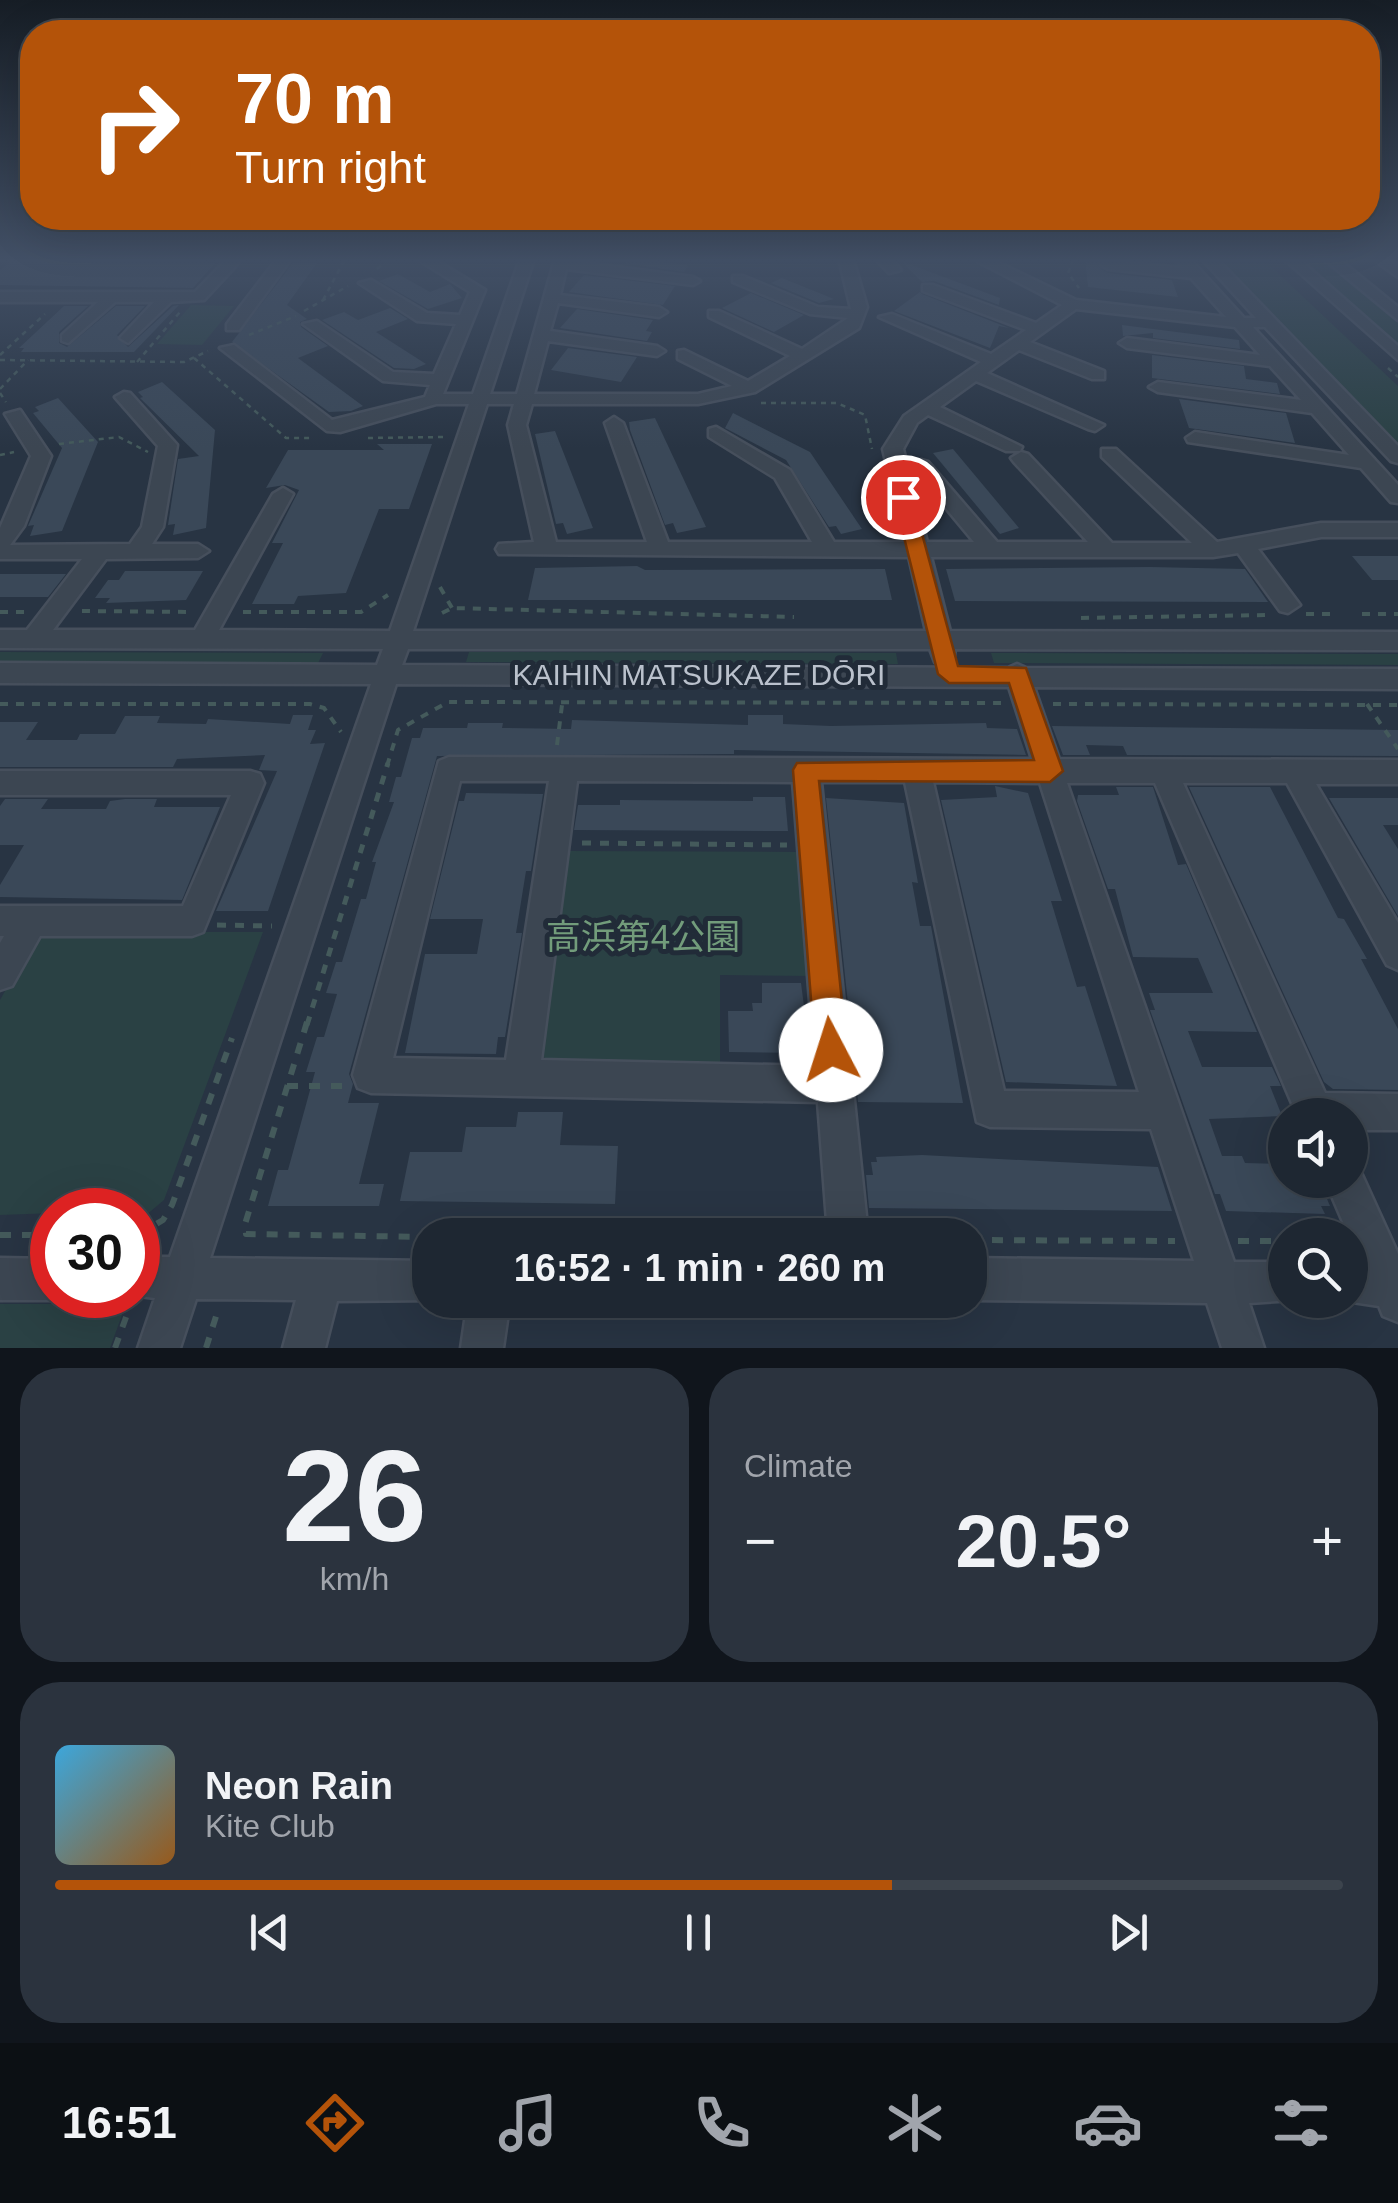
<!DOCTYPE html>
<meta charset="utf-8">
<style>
:root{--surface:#1e2732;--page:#2b333e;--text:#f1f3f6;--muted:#a1a5ac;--line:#3c444d;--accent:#b45309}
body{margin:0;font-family:Arial,"Noto Sans JP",sans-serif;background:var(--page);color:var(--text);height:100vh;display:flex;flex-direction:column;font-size:38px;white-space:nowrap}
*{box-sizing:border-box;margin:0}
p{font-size:32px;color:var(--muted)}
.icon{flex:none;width:55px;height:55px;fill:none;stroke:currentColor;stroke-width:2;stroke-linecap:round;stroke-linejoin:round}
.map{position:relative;height:1348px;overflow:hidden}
.panel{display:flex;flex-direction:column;gap:20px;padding:20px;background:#10151c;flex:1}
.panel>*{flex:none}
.top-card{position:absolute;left:20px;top:20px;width:1360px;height:210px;border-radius:40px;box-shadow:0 10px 40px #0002,0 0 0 2px var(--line);background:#b45309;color:#fff;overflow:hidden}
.fabs{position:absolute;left:1268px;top:1098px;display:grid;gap:20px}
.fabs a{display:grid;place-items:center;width:100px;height:100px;border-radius:50%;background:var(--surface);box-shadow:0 10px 40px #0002,0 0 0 2px var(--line);font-size:50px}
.speed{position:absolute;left:30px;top:1188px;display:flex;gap:20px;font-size:50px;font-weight:700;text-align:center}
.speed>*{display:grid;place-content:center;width:130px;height:130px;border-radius:50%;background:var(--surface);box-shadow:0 10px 40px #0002,0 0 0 2px var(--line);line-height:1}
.speed .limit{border:15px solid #d22;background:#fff;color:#111}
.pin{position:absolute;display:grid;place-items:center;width:85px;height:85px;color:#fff;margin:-42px;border:5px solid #fff;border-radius:50%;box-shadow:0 2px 10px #0007}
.me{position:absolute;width:110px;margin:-55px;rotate:355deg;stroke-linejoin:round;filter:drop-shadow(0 0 8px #0008)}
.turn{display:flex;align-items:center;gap:35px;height:210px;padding:0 50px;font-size:45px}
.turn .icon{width:130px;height:130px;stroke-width:2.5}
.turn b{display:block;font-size:70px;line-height:85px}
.big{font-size:75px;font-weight:700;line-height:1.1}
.panel .widget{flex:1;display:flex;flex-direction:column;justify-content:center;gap:15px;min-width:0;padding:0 35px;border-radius:40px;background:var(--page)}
.panel .dial{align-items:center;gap:0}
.dial b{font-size:130px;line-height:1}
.song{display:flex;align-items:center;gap:30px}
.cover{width:120px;height:120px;border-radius:15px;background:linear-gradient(135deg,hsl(200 70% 55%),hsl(30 70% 35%))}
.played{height:10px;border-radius:5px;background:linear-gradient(90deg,var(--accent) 65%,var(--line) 65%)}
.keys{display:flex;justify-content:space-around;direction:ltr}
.heat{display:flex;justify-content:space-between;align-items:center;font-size:55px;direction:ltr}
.panel .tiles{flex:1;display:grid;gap:20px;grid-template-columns:1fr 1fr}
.widget:last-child{grid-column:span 2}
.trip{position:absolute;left:412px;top:1218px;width:575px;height:100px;border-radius:40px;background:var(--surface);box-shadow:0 10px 40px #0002,0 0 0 2px var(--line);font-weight:700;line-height:100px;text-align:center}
.dock{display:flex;height:160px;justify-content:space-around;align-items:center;background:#0c1014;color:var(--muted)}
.dock .icon{width:70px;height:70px}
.dock .active{color:var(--accent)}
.dock b{font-size:45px;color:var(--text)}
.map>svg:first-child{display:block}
</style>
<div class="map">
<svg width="1398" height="1348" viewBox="0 0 1398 1348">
<rect width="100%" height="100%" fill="#283443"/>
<!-- green -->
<g fill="#2a4144">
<polygon points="1216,259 1263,259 1398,386 1398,443"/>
<polygon points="1300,259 1323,259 1398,323 1398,345"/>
<polygon points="191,305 234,306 202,345 157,344"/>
<polygon points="0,652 323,653 318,663 0,662"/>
<polygon points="469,652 896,653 898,664 466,662"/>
<polygon points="991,653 1398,654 1398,665 994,663"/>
<polygon points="567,851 800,852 810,976 720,975 720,1066 553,1066 542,1055"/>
<polygon points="47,932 263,932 164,1200 145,1216 138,1216 138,1210 0,1215 0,1000 32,942"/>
<polygon points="0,1304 126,1304 110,1348 0,1348"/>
</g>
<!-- building -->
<g fill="#3a4858">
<polygon points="37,259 205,259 201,262 215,263 193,288 0,285 0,270 10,262"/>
<polygon points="599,259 635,259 688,265 684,272"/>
<polygon points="1085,259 1104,259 1097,266 1108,273 1172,280 1178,297 1088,287"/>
<polygon points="901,261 1000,298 999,305 934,281 922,282"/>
<polygon points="293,263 317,263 287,305 307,319 300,322 301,327 328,346 298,358 363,406 351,411 329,412 232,342"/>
<polygon points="398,274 430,292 450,284 462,298 428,309 379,281"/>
<polygon points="584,275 675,286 663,305 569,292"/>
<polygon points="782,278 834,299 819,303 771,283"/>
<polygon points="920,292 922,294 1009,328 999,326 990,348 894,311"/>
<polygon points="751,293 804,315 774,332 722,308"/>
<polygon points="179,305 134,352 21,352 24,348 19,348 64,306 88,306 59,332 59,343 67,347 116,306 145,306 117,335 128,347 173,306"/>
<polygon points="390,308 408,319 376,332 426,364 414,369 394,368 322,320 344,312 358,320"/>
<polygon points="577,309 653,320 646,331 652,332 647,341 560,328"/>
<polygon points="1122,325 1239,340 1240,349 1153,338 1153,333 1123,336"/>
<polygon points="568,348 637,357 621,382 551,370"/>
<polygon points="1152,355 1244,366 1246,379 1277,383 1280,394 1152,378"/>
<polygon points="162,382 215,430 206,528 173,535 175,524 168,525 178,459 199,456 140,398 143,397 138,392"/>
<polygon points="58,398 98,442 62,531 30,536 34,525 28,526 62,448 33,413 39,411 35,407"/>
<polygon points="1179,399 1286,413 1295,443 1189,428"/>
<polygon points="733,413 810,452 862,529 841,534 836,526 829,527 786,460 725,428"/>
<polygon points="655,418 706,527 677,533 673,523 665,525 630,430 629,422"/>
<polygon points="555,431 593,528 567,534 563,523 556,524 535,434"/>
<polygon points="377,444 432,444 409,509 379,509 346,593 298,596 294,604 252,604 283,543 272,543 299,490 285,485 266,488 288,450 384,450"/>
<polygon points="953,449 1019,528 1000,534 933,453"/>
<polygon points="1352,556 1398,556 1398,580 1372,580"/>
<polygon points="637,566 645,570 885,569 892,600 528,600 535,568"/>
<polygon points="1150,567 1245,569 1268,602 955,601 946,569"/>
<polygon points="125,571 203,571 186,600 106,603 110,598 95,598 108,580 119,580"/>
<polygon points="0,574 66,574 48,597 0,597"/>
<polygon points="293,715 313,715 308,730 316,730 310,744 325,743 268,911 216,911 277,771 259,770 265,755 177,759 173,767 0,767 0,722 38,722 26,740 77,740 80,734 115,734 125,716 160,716 157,723 206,724 208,719 290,724"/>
<polygon points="748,715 783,715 783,724 831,726 986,723 987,728 1017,729 1026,755 734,750 734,754 437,756 349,1074 353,1084 348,1103 379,1103 359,1184 384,1184 379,1206 268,1206 278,1170 288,1170 315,1072 306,1072 317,1037 324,1037 337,994 326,993 336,962 342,962 361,899 366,899 376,862 372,862 394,802 389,802 396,777 401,777 412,738 420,738 423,728 467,728 468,723 503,723 502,728 571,729 572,720 748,725"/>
<polygon points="1052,726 1398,730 1398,756 1127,755 1123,746 1086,745 1090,755 1063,755"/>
<polygon points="995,786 1028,793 1062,901 1051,901 1077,987 1085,986 1117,1086 1006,1082 941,800 997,797"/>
<polygon points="1116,787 1153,787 1178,865 1186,864 1257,1032 1188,1031 1202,1067 1272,1067 1281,1086 1270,1086 1282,1116 1209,1119 1222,1156 1242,1156 1245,1163 1285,1164 1285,1180 1319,1180 1330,1206 1321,1206 1325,1214 1226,1211 1220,1194 1215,1194 1150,1010 1155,1010 1149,993 1213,993 1198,958 1133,957 1115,889 1108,889 1077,801 1078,795 1119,795"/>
<polygon points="1189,787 1270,787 1338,918 1344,919 1367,959 1361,959 1398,1029 1398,1090 1333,1089 1324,1082"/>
<polygon points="466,793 543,794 531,871 526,871 516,933 522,933 505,1037 498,1037 496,1054 405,1053 425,954 477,954 483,919 430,919 459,801 464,801"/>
<polygon points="753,797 785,797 788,831 574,830 578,805 620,805 620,800 753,801"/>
<polygon points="826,798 904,803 918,883 912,882 920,926 931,926 963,1103 858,1102 854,1062 862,1062 857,1022 850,1022"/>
<polygon points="1329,798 1398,798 1398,825 1383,825 1398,849 1398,916"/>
<polygon points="5,799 48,799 41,809 106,809 110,801 125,799 157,799 154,807 220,807 182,900 0,897 0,885 24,845 0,845 0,806"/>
<polygon points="762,983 801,983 810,1053 729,1052 728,1011 753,1011 752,1003 762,1003"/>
<polygon points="518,1112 563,1112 560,1145 618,1146 615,1204 400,1201 410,1152 462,1152 466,1127 516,1127"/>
<polygon points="922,1155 1158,1167 1172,1211 869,1208 866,1175 873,1175 871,1162 877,1162 876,1157"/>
</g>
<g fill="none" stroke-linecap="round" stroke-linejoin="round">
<defs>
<g id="minor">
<polygon points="227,259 242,259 204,300 171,302 128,343 120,338 154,302 115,302 68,343 62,341 62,335 98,302 0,302 0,292 195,292"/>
<polygon points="277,259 291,259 239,330 227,330 227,324"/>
<path d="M417,259H434L485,290L443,394H473L520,259H534L490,394H517L555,259L693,277L700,281L693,285L566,269L560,295L659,307L667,312L659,317L558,303L550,331L657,346L665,351L657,356L548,341L534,394H698L732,386L678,359V351L684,350L748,381L790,356L709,317V311H719L802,349L848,318L810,314L733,282V276H743L818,307L851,309L839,259H853L867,307L859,328L755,392L698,404H532L526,425L556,542H647L605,423L614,417L623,423L668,542H812L775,478L709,437V429L716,427L790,470L834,542H905L883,449L904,416L981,362L879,317L892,314L991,354L1026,330L923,291V285H933L1036,323L1062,305L973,259H991L1076,300L1226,317L1191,278L1108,269L1101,265L1108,261L1183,268L1175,259H1190L1244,318H1256L1202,259H1217L1398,446V463L1391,461L1265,327H1253L1398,485V503L1391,502L1361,468L1188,442L1186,438L1195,432L1349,455L1312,413L1158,392L1149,387L1158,382L1301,400L1270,366L1127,348L1119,343L1127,338L1260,355L1235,327L1076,309L1030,342L1104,371V379H1092L1019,350L987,373L1104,425L1095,431L1088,429L976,381L940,407L1022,447L1020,451H1006L928,415L917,423L903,449L927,542H974L911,466L921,460L928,462L997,542H1088L1014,462L1011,458L1021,452L1028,454L1112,543H1192L1102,457V449H1116L1217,542L1321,523H1398V537H1321L1258,549L1300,605L1288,613L1280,611L1238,553L1213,557H931L950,631L1398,632V650L955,649L953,662H935L930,649H408L402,665L1008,668L1017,664L1026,668L1398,669V689L1034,687L1059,759L1398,760V784H1316L1398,923V970L1387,965L1287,783H1183L1325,1093L1398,1094V1130H1350V1115H1297L1155,783H1067L1234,1262H1285V1300H1294L1249,1303L1264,1348H1222L1207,1303L970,1300V1258L1194,1261L1151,1129L990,1127L977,1122L905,782H821L868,1235H828L818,1102L371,1093L358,1088L353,1075L439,761L449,757L1032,759L1009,687L396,684L210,1258L430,1261V1300H436L337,1301L325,1348H283L296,1300L196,1299L180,1348H138L155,1298L132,1295H138V1257H170L371,684L0,683V663L377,665L383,649L0,648V630H27L82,559H0V528L31,456L5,414L20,410L51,456L24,526L10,545L130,544L142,527L158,446L115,397L124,392L130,393L177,445L163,527L152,544H198L209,551L198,558L106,559L53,630H195L273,494L283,488L293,494L219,630L390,631L469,404H436L340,432L327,431L220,348L234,345L332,420L425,397L430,385L383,381L303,324L317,321L393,372L434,374L456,324L417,321L359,283L371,280L427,313L460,315L470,292ZM487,404H514L508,425L534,542L499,544L496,549L499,554L909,557L926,631H413ZM460,781H549L506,1060L393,1058ZM577,781L793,782L815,1066L541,1060ZM933,782L1040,783L1139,1092L1004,1091Z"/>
<polygon points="876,259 891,259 901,270 889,273"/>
<polygon points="1284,259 1299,259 1398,346 1398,360"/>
<polygon points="1324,259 1339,259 1398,307 1398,320"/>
<polygon points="1373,259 1389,259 1398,266 1398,277"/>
<polygon points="0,771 250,771 260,774 264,783 203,932 192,936 40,936 12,986 0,990 0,943 4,936 0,936 0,906 183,906 231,795 0,795"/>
<polygon points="1350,1163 1358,1166 1398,1254 1398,1322 1383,1316 1379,1306 1339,1300 1350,1300 1350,1263 1361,1264 1325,1180 1350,1180"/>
<polygon points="0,1258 52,1259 52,1295 63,1295 52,1300 0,1300"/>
<polygon points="468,1300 510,1300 503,1348 461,1348"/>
</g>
</defs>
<!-- minor casing -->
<use href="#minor" stroke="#464f5c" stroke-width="5"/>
<!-- path-far3 -->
<g stroke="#445a5b" stroke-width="2.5" stroke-dasharray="5 5" stroke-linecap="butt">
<polyline points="1074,259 1068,273 1079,288"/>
<polyline points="377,269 388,259"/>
<polyline points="323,300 345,259"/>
<polyline points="304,311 348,286"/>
<polyline points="249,335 296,316"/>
<polyline points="0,355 45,314"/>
<polyline points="194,358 286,438 314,438"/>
<polyline points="0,360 184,362 208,351"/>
<polyline points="137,362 180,312"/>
<polyline points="1388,368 1398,377"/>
<polyline points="0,389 28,360"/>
<polyline points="0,393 6,402"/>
<polyline points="761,403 837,403 865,415 872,449"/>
<polyline points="368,438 444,437"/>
<polyline points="59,444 119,437 148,452"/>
<polyline points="0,455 14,452"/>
</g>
<!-- path-far2 -->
<g stroke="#445a5b" stroke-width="4" stroke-dasharray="8 8" stroke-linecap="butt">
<polyline points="440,587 452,608"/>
<polyline points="82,611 192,612"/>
<polyline points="0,612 27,612"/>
<polyline points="243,612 361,612 388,595"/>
<polyline points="442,613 452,608 794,617"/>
<polyline points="1306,614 1332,614"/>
<polyline points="1362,614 1398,614"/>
<polyline points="1081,618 1267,615"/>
<polyline points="0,704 310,704 324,708 341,732"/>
<polyline points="1053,704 1398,705"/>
<polyline points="1367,704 1398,749"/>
<polyline points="557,745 562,705"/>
<polyline points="387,766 398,730 448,702 1001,703"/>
</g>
<!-- path-far1 -->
<g stroke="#445a5b" stroke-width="5" stroke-dasharray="9 9" stroke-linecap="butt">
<polyline points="582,843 787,845"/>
<polyline points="217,925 272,926"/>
<polyline points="307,1025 388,763"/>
</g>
<!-- path -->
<g stroke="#445a5b" stroke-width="6" stroke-dasharray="11 11" stroke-linecap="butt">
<polyline points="307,1022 245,1224 246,1234 430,1237"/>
<polyline points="287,1086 345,1086"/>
<polyline points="0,1235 52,1235"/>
<polyline points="138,1235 163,1220 172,1205 232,1038"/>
<polyline points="970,1240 1175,1241"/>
<polyline points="1238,1241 1285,1241"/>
<polyline points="115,1348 130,1306"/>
<polyline points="206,1348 218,1310"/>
</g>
<!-- minor -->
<use href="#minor" fill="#3c4652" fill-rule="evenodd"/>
</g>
<!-- sky -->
<linearGradient id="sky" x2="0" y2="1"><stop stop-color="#161d25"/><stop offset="0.58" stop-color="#425066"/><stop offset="1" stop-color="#425066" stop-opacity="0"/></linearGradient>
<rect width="1398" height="448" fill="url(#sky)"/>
<!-- route -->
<polygon fill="#b45309" stroke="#753606" stroke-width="2.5" points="903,491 912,497 958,666 1026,668 1063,771 1050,782 819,781 847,1050 843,1062 831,1066 820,1062 815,1050 793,770 797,763 1034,760 1009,683 949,683 938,674 894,497"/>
<g text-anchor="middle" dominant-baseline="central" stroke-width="10" stroke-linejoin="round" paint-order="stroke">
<!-- street labels -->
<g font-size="30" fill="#bac1cc" stroke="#212b38">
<text x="699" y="674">KAIHIN MATSUKAZE DŌRI</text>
</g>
<!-- near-park labels -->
<g font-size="35" fill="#729c7b" stroke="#212b38">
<text x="643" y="936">高浜第4公園</text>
</g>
</g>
</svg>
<div class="fabs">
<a><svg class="icon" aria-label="sound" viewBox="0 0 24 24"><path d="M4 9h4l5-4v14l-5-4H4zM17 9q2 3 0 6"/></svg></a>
<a><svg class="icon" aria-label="search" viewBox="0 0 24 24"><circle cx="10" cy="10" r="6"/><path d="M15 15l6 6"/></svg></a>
</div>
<div class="speed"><div class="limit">30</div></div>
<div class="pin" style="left:903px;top:497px;background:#d93025"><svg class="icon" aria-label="arrive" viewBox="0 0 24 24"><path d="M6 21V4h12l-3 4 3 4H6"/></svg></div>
<svg class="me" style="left:831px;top:1050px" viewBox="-20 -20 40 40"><circle r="19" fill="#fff"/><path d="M0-13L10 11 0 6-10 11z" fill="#b45309"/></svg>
<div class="trip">16:52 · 1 min · 260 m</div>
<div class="top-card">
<div class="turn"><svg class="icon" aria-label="right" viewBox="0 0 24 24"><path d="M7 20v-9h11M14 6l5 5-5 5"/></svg><div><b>70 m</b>Turn right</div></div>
</div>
</div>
<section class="panel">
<div class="tiles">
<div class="widget dial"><b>26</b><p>km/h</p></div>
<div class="widget"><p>Climate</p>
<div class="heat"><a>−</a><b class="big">20.5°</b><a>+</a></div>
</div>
<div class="widget">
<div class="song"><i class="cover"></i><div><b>Neon Rain</b><p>Kite Club</p></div></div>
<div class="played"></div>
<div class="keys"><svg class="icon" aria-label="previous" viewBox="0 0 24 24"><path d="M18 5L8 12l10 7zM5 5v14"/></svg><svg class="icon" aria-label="pause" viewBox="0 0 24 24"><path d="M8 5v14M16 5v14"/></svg><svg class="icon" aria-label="next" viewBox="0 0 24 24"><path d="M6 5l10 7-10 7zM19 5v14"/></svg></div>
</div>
</div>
</section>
<nav class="dock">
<b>16:51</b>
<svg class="icon active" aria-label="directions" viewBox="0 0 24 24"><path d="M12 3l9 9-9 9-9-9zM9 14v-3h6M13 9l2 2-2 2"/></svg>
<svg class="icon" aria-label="music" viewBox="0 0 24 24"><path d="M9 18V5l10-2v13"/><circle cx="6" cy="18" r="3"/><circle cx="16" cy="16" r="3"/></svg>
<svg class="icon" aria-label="phone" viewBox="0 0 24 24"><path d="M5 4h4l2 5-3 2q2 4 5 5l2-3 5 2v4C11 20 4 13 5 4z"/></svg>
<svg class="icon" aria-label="climate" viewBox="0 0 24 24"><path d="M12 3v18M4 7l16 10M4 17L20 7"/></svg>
<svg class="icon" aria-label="car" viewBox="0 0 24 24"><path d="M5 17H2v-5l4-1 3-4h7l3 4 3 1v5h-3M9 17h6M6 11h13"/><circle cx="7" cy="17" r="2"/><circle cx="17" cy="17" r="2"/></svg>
<svg class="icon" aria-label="filters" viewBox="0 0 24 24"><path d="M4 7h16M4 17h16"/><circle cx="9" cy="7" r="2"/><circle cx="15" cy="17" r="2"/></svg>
</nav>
